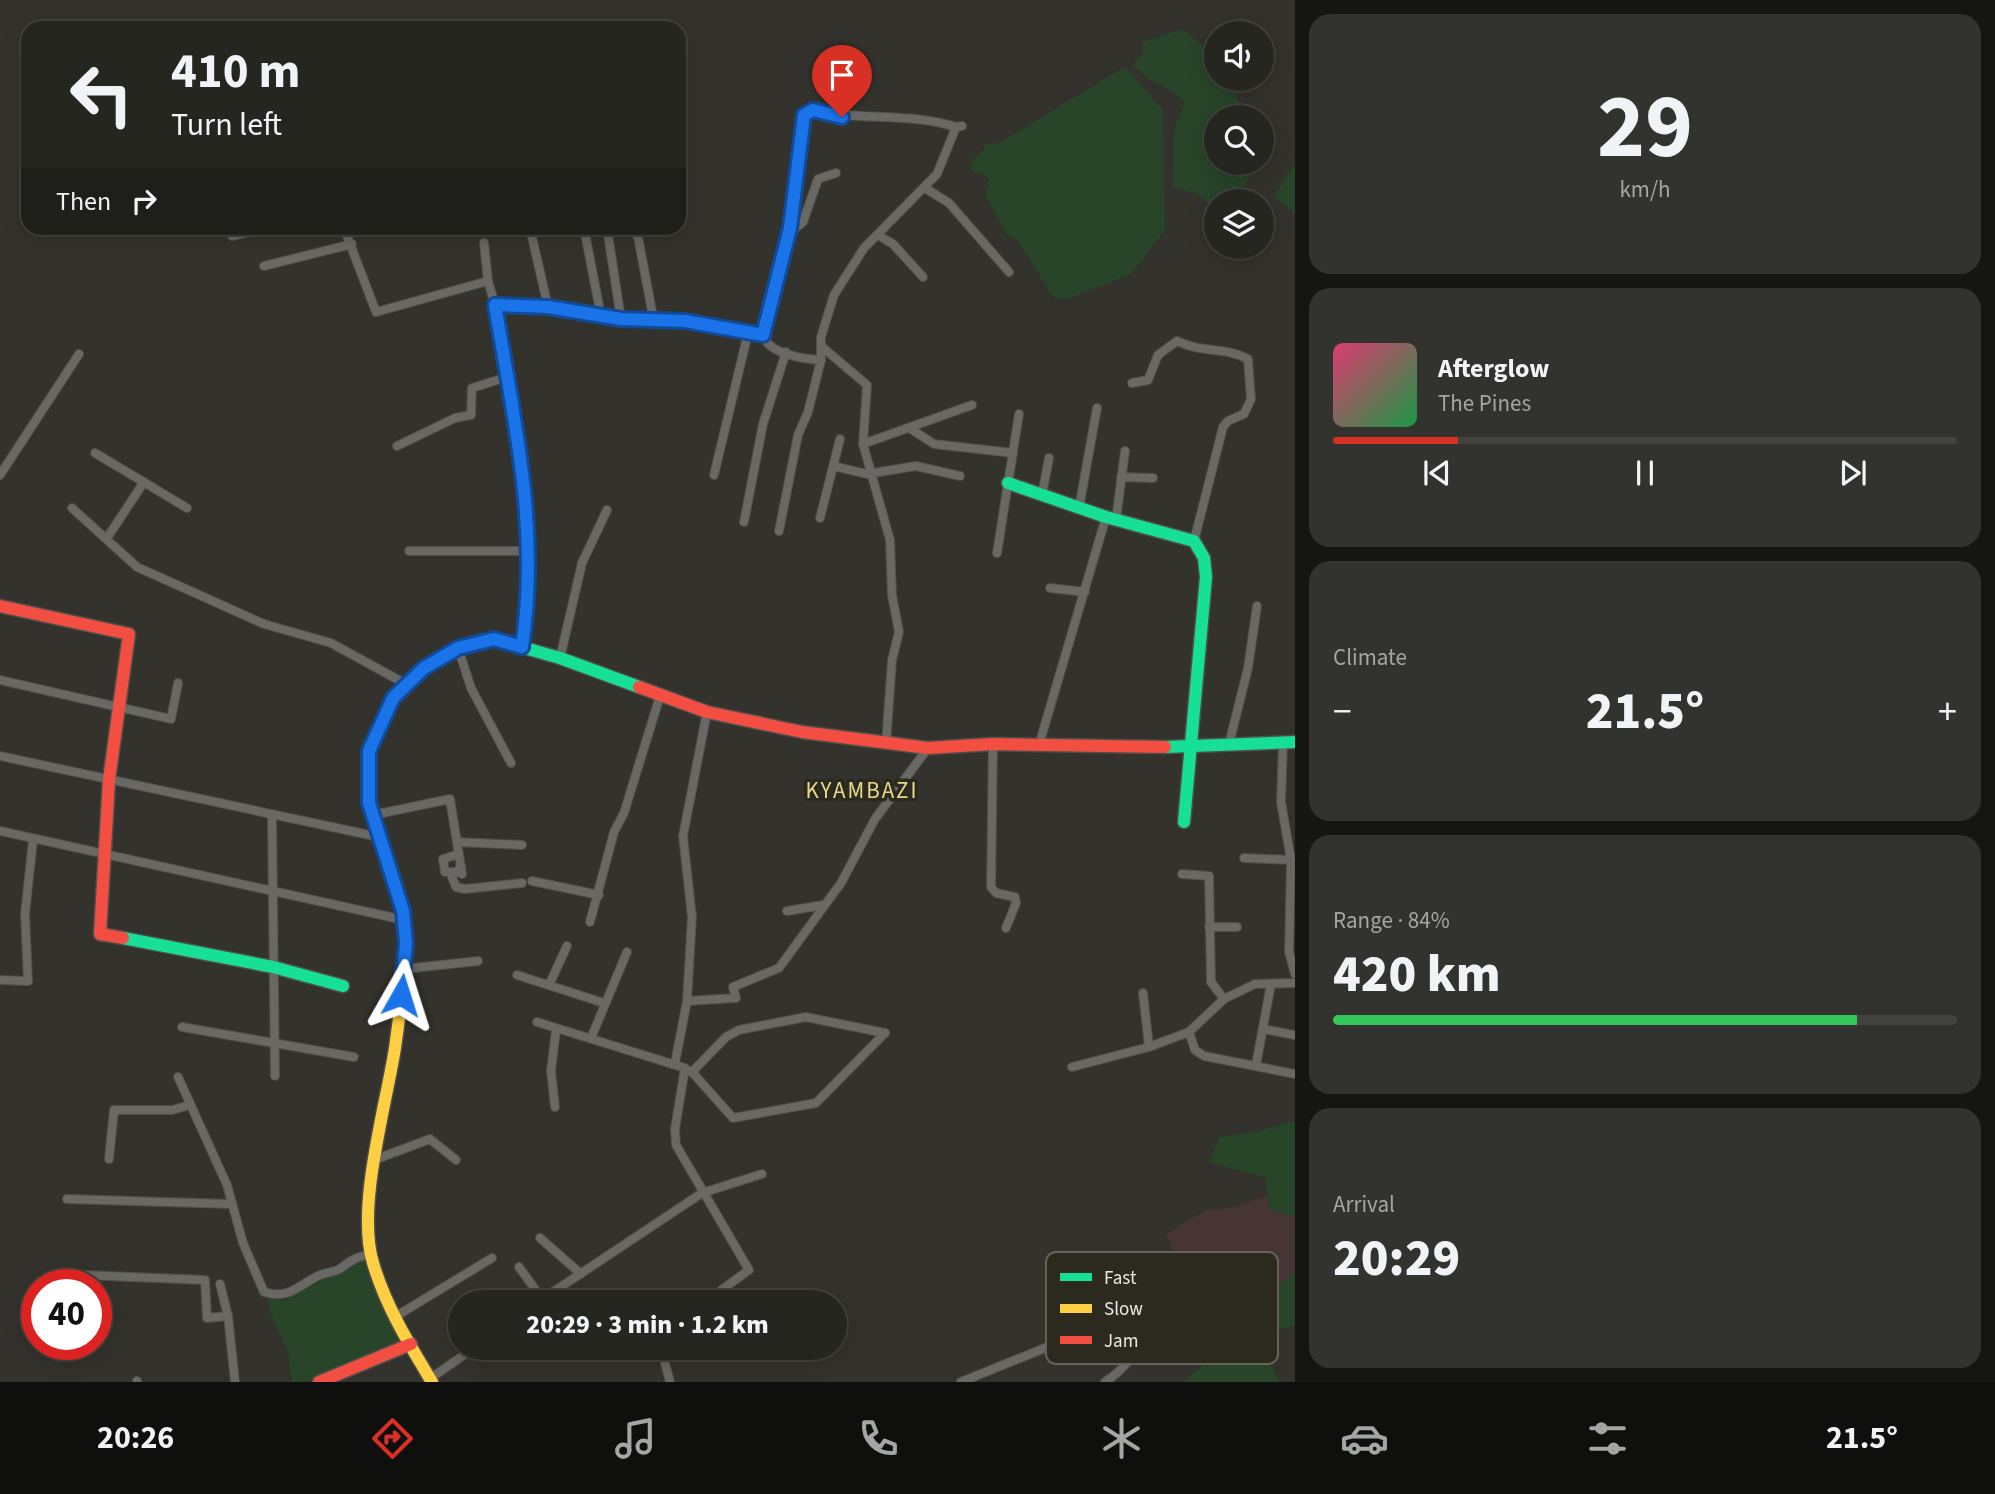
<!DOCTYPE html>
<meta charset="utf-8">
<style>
:root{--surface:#262621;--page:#32322e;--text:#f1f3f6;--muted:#a4a5a5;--line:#42433f;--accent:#d93025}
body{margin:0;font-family:"Source Sans 3",sans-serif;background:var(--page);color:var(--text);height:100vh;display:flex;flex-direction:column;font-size:26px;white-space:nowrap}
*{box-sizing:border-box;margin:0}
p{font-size:23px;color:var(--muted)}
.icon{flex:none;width:38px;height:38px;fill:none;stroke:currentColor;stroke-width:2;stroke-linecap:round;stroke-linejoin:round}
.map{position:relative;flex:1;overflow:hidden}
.details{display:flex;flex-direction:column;gap:14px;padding:14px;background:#151512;width:700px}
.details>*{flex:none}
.top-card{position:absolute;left:21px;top:21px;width:665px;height:214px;border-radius:21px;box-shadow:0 4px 18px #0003,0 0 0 2px var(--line);background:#262621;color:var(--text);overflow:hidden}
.buttons{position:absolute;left:1204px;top:21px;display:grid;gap:14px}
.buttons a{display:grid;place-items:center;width:70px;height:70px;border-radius:50%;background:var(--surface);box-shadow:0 4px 18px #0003,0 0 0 2px var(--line);font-size:35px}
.speed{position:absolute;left:21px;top:1269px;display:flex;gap:14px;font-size:35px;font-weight:700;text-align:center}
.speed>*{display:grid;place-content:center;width:91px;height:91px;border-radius:50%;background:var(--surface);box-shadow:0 4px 18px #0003,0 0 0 2px var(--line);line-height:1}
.speed .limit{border:10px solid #d22;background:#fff;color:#111}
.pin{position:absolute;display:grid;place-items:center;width:60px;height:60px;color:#fff;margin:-72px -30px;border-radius:50% 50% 50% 0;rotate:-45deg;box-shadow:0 0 7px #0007}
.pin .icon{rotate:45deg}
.me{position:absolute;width:77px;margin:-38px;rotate:6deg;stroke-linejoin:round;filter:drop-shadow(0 0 5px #0008)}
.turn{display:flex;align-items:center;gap:24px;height:147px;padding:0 35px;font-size:32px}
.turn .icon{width:91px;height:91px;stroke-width:2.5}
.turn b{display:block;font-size:49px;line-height:60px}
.then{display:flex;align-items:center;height:66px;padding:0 35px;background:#0003;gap:14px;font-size:26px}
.big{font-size:52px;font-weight:800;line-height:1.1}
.details .widget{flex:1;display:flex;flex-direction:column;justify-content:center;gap:10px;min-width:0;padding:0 24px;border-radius:21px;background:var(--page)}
.details .dial{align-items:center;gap:0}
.dial b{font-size:91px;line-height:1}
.song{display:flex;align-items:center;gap:21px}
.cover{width:84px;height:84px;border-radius:10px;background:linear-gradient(135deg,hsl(340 70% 55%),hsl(140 70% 35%))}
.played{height:7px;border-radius:4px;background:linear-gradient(90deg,var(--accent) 20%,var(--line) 20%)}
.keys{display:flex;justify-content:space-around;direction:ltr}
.heat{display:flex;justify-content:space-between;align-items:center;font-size:38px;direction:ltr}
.charge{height:10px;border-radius:5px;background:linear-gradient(90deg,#34c759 84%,var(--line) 0)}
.trip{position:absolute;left:448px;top:1290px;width:399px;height:70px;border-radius:35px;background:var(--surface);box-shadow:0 4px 18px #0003,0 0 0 2px var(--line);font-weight:800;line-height:70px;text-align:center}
.dock{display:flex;height:112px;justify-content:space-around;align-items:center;background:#0f0f0d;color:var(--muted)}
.dock .icon{width:49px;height:49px}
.dock .active{color:var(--accent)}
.dock b{font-size:32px;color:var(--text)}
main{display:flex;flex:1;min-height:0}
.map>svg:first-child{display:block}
</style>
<main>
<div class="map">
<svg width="1295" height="1382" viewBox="0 0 1295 1382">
<rect width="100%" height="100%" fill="#33322c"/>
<!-- education -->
<polygon fill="#473536" points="1269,1195 1270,1209 1295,1217 1295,1272 1283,1281 1252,1292 1219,1334 1197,1337 1185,1280 1166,1234 1206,1210 1231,1208"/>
<!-- green -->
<g fill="#284529">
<path d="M1183,29C1203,47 1216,50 1216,79H1228L1247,117H1216V163H1255L1238,201H1216V207L1195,193L1173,187L1174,128L1185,104C1166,80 1152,88 1133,64L1143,53V42Z"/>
<polygon points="1125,67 1163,110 1165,230 1131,274 1067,299 1054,298 1018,241 1007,235 986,195 989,178 970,169 975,156 980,155 986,144 999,143"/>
<polygon points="1295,163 1295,214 1274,197"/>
<polygon points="1288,1122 1295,1122 1295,1217 1269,1209 1266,1178 1209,1162 1220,1137 1256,1132"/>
<path d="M360,1259L366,1260L401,1338L400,1342C366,1359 331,1382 292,1382L288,1351L270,1313L268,1296L283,1301Z"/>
<polygon points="1295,1272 1295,1325 1256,1337 1280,1382 1183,1382 1245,1330 1252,1292 1283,1281"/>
</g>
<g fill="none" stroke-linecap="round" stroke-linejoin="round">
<defs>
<g id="street">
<polyline points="925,188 949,203 1009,272"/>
<polyline points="344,228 376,312 488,281"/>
<polyline points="530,228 548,307"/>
<polyline points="584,228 601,316"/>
<polyline points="607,228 621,319"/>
<polyline points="632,228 638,237 654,322"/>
<polyline points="789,233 803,222 818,179 836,173"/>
<polyline points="878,235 893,244 923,277"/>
<polyline points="232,236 268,228"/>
<path d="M484,243L488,281L495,305C515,421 539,528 522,647"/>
<polyline points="264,266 352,244"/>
<polyline points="495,305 548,307 621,319 685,321 763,335"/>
<polyline points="821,346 867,385 863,444 890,540 892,595 899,632 892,660 886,744"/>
<path d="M821,360C804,359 768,354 763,335L790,228L804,115L813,110C860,121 909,112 956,127L962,126"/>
<path d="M1132,383L1148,380L1158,355L1177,341C1203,354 1224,346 1248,359L1251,399L1244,414L1228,421L1223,427L1194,541"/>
<polyline points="911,429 934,444 1013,453"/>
<polyline points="863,444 972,405"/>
<polyline points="397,446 455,418 471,415 472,388 507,377"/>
<polyline points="95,453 187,508"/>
<polyline points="833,466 867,474 916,466 960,476"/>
<polyline points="0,475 79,354"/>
<polyline points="714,475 748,333"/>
<polyline points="1121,477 1153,478"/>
<polyline points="1042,495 1049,458"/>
<polyline points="72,508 137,567 264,624 331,643 404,683"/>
<polyline points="1079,508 1097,408"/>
<polyline points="820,518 840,439"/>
<polyline points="1116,520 1125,451"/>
<polyline points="744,522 763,424 786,352"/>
<polyline points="779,531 798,435 808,412 821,360 821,337 834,295 864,248 937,174 956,127"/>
<polyline points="107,538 144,482"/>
<polyline points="409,551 528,551"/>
<polyline points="997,553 1019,414"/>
<polyline points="1050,588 1085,592"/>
<polyline points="458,648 471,688 511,763"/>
<polyline points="560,658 582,563 607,510"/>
<polyline points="0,680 171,719 178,683"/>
<polyline points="1283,742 1281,802 1291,860 1289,952 1295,974"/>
<polyline points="993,744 991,887 996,893 1015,897 1016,903 1006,928"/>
<polyline points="1044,744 1041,738 1106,517"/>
<polyline points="1229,744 1248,668 1257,606"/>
<polyline points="0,756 379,837"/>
<polyline points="373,815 450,799 462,874"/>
<polyline points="272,816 275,1076"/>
<polyline points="0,831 404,920"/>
<polyline points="457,842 522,845"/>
<polyline points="459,854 443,859 445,872 457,872 461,867 452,877 456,887 465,889 522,883"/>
<polyline points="1244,858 1291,860"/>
<polyline points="1182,874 1209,876 1211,982 1224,999"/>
<polyline points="532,881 599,895"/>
<polyline points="787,911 823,905"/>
<polyline points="590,922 614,832 624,813 660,696"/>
<polyline points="1209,927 1237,927"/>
<polyline points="404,969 478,961"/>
<polyline points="517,975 604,1003"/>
<polyline points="0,980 28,981 25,914 33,840"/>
<polyline points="549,985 567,946"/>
<polyline points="1143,993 1149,1047"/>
<polyline points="687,1001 736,998 733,987 779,968 841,883 875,819 928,748"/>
<polyline points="537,1022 685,1068 675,1129 676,1145 749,1270 705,1302"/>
<polyline points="182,1027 354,1057"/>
<polyline points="1263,1029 1295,1035"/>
<polyline points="1189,1032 1195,1050 1204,1056 1295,1074"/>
<polyline points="591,1038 627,952"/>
<polyline points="675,1063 687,1001 692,917 683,836 707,712"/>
<polyline points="1256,1065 1271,984"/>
<polyline points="1072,1067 1149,1047 1189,1032 1224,999 1255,984 1295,983"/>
<polyline points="687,1070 692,1072 726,1037 739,1030 806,1017 885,1033"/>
<polyline points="692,1072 733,1118 816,1103 885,1033"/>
<path d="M178,1077L227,1185L243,1243L264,1292C290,1300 298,1285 320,1275C327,1272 334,1273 341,1268C352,1260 357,1256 371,1255"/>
<polyline points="555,1107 551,1071 556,1030"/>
<polyline points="109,1159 114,1110 172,1110 190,1105"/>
<polyline points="374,1160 430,1139 456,1160"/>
<polyline points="67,1199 230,1204"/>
<polyline points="540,1238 581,1274"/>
<polyline points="519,1267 542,1299"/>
<polyline points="59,1274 205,1280 207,1318 228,1316"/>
<polyline points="220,1284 228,1316 235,1382"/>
<polyline points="538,1302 702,1193 762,1174"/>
<polyline points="393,1318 492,1258"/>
<polyline points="661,1348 670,1382"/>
<polyline points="431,1378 474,1348"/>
<polyline points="137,1381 137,1382"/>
<polyline points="961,1382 1045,1348"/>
<path d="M1105,1382C1140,1359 1143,1335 1147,1296"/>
</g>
<g id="fast">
<polyline points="1008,483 1106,517 1194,541 1204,558 1206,577 1184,822"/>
<polyline points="1165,747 1295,742"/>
<polyline points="123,938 273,967 343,986"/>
<polyline points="406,942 400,897 369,803 369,751 393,698 424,668 458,648 493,639 560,658 639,687"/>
</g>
<path id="slow" d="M406,942C404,977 400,1013 395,1048C386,1106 356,1207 373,1263C386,1307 409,1344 432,1382"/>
<g id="jam">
<polyline points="0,606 129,634 109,780 100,934 123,938"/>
<polyline points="639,687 707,712 802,732 928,748 993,744 1165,747"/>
<polyline points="319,1382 411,1344"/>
</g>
</defs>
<!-- street casing -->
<use href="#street" stroke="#4f4e4a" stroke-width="10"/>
<!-- fast casing -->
<use href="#fast" stroke="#4f4e4a" stroke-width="15"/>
<!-- slow casing -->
<use href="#slow" stroke="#4f4e4a" stroke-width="15"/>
<!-- jam casing -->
<use href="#jam" stroke="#4f4e4a" stroke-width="15"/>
<!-- street -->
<use href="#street" stroke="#696864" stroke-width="8"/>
<!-- fast -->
<use href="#fast" stroke="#16e098" stroke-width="12"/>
<!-- slow -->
<use href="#slow" stroke="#ffcf43" stroke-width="12"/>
<!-- jam -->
<use href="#jam" stroke="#f24e42" stroke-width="12"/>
</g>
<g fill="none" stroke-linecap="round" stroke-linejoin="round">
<defs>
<path id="route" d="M401,995L406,943L403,911L369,803V751L393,698L424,668L458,648L494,639L522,647C540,530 514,420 495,305L548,307L621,319L685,321L763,335L790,228L804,115L813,110L842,117"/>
</defs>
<!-- route casing -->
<use href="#route" stroke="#114b97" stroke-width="18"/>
<!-- route -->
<use href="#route" stroke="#1a73e8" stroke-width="12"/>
</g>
<g text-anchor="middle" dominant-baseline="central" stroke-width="7" stroke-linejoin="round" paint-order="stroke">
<!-- quarter labels -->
<g font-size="23" letter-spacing="2" fill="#e5d98a" stroke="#2c2a1f">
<text x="862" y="790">KYAMBAZI</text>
</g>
</g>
<!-- legend -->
<rect x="1046" y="1252" width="232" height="112" rx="10" fill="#2c2a1f" stroke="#656359" stroke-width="2"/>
<rect x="1060" y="1273" width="32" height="8" fill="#16e098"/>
<rect x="1060" y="1304" width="32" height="9" fill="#ffcf43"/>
<rect x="1060" y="1336" width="32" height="8" fill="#f24e42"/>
<g font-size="19" fill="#e9e8e0">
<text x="1104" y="1284">Fast</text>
<text x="1104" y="1315">Slow</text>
<text x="1104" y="1347">Jam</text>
</g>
</svg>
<div class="buttons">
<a><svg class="icon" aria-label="sound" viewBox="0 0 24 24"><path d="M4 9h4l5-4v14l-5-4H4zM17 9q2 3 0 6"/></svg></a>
<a><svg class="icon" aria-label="search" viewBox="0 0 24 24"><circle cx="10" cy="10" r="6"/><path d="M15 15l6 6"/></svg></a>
<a><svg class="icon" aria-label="layers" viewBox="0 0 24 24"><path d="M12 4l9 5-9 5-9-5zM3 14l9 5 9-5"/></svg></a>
</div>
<div class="speed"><div class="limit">40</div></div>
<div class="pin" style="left:842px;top:117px;background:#d93025"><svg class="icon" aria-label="arrive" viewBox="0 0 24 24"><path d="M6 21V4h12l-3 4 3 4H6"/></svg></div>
<svg class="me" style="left:401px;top:995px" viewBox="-20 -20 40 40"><path d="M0-17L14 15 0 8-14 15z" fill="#1a73e8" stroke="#fff" stroke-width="4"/></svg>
<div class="trip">20:29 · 3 min · 1.2 km</div>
<div class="top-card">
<div class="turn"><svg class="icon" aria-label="left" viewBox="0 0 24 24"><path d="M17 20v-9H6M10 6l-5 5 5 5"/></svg><div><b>410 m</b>Turn left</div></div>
<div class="then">Then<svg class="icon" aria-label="right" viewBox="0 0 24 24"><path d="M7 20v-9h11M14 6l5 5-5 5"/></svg></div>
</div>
</div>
<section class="details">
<div class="widget dial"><b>29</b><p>km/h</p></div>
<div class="widget">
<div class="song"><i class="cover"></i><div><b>Afterglow</b><p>The Pines</p></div></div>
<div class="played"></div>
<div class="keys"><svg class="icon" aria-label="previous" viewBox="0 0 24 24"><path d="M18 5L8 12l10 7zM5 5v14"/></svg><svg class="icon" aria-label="pause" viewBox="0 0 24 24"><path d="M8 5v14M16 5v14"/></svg><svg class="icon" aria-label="next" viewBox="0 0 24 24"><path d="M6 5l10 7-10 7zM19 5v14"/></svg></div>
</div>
<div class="widget"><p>Climate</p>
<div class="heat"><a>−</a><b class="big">21.5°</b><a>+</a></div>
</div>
<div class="widget"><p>Range · 84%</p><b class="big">420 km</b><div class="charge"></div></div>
<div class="widget"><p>Arrival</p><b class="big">20:29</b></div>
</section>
</main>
<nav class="dock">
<b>20:26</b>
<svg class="icon active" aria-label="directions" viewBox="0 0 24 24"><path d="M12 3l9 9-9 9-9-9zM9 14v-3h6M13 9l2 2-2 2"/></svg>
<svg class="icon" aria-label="music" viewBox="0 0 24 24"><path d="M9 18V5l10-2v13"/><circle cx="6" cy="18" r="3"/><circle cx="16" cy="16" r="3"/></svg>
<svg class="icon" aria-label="phone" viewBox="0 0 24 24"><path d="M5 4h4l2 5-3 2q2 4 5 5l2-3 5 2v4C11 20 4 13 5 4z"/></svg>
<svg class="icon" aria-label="climate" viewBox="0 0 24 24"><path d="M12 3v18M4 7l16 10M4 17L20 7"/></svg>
<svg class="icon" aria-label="car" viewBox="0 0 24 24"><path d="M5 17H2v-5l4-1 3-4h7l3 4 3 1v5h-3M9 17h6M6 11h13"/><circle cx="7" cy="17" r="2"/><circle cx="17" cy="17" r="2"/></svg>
<svg class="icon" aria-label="filters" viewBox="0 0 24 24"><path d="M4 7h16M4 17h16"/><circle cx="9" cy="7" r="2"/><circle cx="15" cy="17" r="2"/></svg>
<b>21.5°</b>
</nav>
